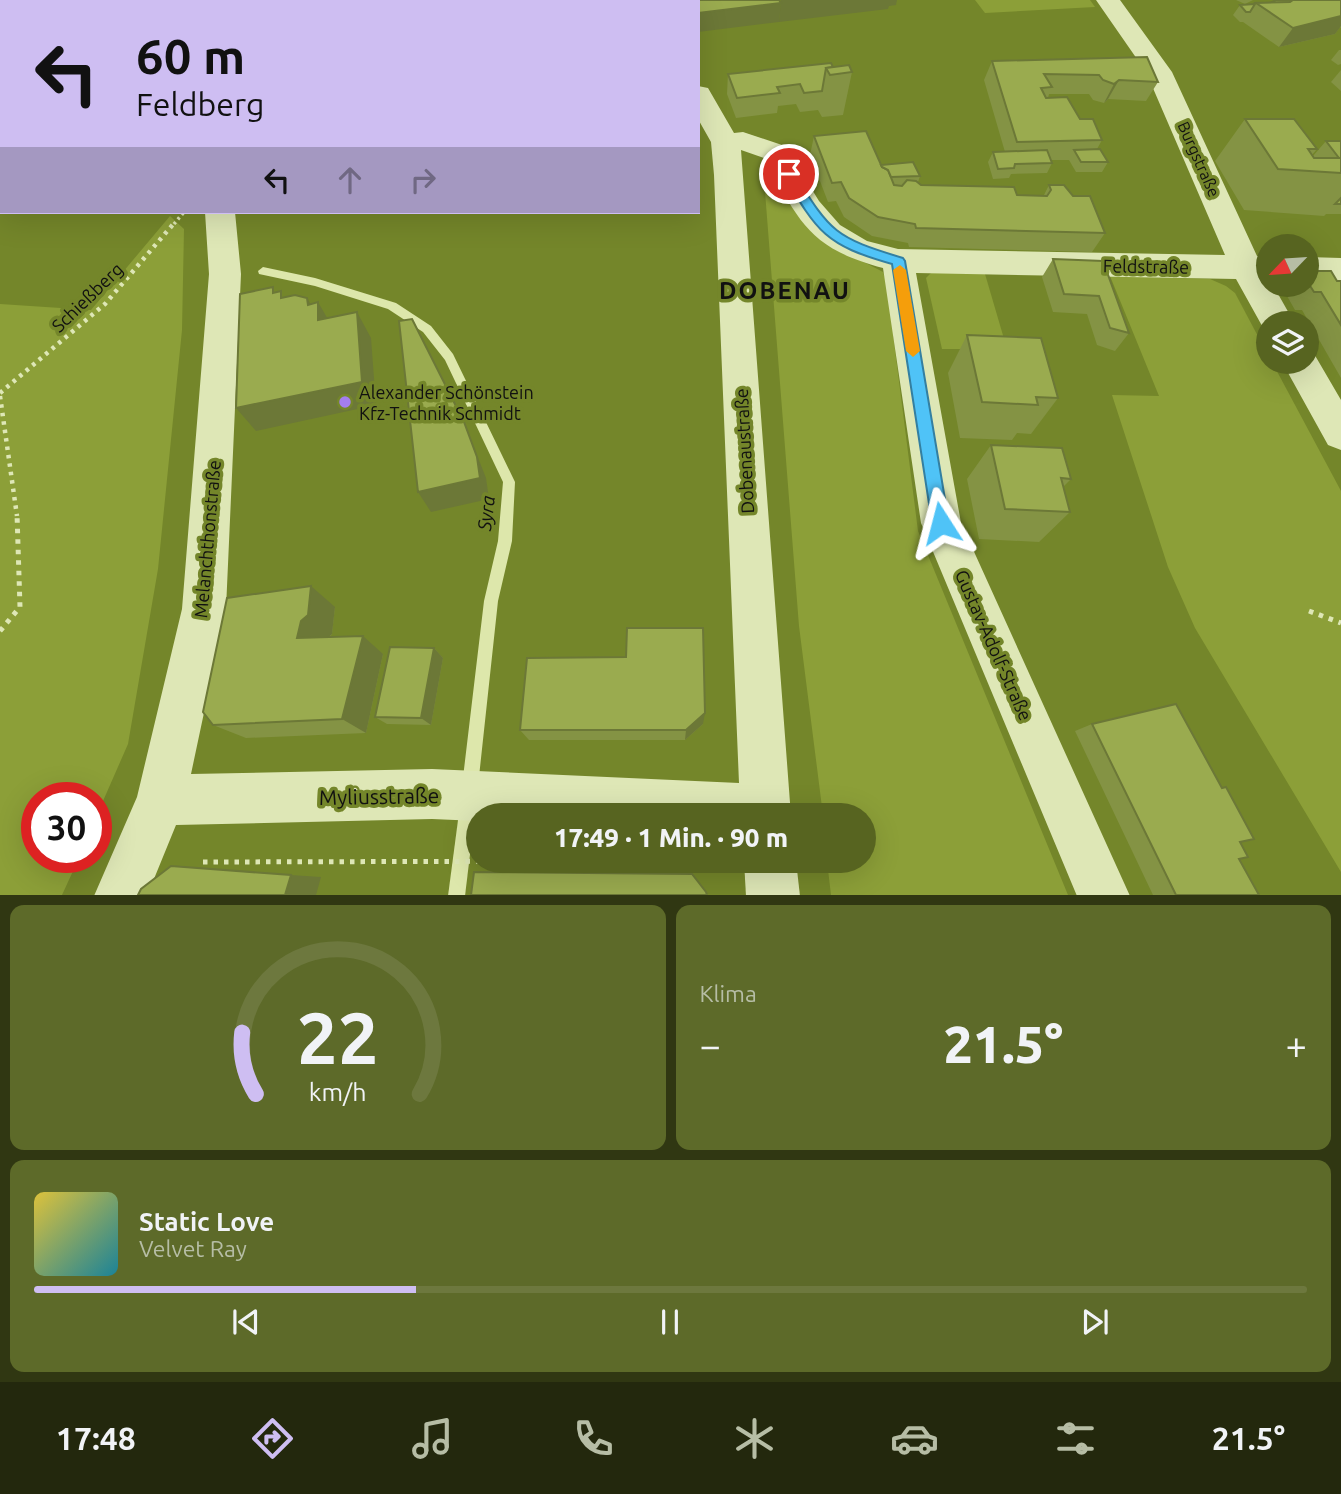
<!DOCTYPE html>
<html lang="de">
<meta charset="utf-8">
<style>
:root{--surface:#576420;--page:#5d6a29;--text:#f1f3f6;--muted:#b6bda5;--line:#6d783e;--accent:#cebef2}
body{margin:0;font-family:Ubuntu,sans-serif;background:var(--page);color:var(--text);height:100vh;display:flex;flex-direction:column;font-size:26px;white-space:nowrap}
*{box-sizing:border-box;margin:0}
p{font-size:23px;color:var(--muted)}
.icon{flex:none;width:38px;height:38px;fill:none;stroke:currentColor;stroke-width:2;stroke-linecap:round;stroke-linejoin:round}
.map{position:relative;height:895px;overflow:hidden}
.sheet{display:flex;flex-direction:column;gap:10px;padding:10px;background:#303712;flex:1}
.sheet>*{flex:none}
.banner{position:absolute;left:0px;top:0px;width:700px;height:214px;box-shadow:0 7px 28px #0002;background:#cebef2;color:#111;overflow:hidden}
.needle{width:46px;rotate:245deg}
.tools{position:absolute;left:1256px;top:234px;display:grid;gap:14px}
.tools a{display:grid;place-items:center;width:63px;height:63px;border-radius:50%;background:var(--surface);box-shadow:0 7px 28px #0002;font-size:35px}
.speed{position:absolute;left:21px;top:782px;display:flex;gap:14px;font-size:35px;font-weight:700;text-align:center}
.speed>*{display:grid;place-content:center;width:91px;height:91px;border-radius:50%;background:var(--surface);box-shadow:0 7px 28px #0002;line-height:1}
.speed .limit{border:10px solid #d22;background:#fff;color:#111}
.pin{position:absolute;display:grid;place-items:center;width:60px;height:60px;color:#fff;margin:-30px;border:4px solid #fff;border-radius:50%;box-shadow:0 2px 7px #0007}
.me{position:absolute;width:77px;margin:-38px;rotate:351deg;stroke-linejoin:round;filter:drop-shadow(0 0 5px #0008)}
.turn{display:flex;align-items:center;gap:24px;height:147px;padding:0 21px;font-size:32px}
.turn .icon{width:91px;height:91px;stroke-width:2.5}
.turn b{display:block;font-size:49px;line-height:60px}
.lanes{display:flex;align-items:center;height:66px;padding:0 21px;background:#0003;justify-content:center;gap:35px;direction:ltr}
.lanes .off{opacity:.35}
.big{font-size:52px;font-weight:800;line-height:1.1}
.sheet .widget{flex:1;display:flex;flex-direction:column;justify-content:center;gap:10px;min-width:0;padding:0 24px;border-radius:14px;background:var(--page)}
.sheet .dial{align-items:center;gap:0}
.dial svg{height:182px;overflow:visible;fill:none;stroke:var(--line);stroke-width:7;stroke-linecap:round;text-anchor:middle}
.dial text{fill:var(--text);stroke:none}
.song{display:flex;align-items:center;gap:21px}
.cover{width:84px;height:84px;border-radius:10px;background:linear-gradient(135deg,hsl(50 70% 55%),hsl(190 70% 35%))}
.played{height:7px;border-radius:4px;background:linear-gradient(90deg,var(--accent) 30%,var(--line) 30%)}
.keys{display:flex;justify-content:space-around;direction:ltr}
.heat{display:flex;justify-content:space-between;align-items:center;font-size:38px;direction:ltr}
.sheet .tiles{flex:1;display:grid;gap:10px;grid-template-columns:1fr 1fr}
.widget:last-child{grid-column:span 2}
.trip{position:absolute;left:466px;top:803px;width:410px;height:70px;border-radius:35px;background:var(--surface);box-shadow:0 7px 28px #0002;font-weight:800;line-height:70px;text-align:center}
.menu{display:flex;height:112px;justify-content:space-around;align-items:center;background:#23280d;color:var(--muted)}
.menu .icon{width:49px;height:49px}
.menu .selected{color:var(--accent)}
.menu b{font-size:32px;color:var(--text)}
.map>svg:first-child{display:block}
</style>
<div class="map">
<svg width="1341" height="896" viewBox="0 0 1341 896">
<rect width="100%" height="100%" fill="#74862a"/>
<!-- green -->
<g fill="#8c9f38">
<polygon points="975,0 1090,0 1095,7 985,13"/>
<path d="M763,166L776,169C805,242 819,238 883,272L893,299V334L918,531L1068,895H831L827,861H863V816L823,815L799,626Z"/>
<polygon points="170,216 184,229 182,330 158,569 128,744 96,817 96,798 37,798 37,858 79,858 62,895 0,895 0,304 91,310"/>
<polygon points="932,272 985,274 1007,349 942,349 926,278"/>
<polygon points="1110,276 1210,279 1226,286 1235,293 1269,357 1269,362 1272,362 1341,491 1341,872 1195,628 1168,567 1112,395 1159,396"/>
</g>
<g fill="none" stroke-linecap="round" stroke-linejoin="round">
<!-- stream -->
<g fill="#dde7ab" fill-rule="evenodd">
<polygon points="263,267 315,278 396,303 431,326 453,354 515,482 512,541 498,601 478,786 476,792 470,794 464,792 462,786 484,601 498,541 503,482 445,360 423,332 388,309 315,286 259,274 258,271"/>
<polygon points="468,797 474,799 476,805 465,896 448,896 460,805 462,799"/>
</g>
<!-- path-far2 -->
<polyline stroke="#dee7b6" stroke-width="3.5" stroke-dasharray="2.5 3.5" stroke-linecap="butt" points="174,224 184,212"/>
<!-- path-far1 -->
<g stroke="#dee7b6" stroke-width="4.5" stroke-dasharray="3.5 5" stroke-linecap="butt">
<polyline points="0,393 105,304 175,222"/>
<polyline points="0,396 17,516"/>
</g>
<!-- path -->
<g stroke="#dee7b6" stroke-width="5" stroke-dasharray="4.5 6" stroke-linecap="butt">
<polyline points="1309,611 1341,623"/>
<polyline points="0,631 20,607 17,514"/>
<polyline points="702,861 719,862 722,868"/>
<polyline points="203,862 628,861"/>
</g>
<!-- service -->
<polygon fill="#dee7b6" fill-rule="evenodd" points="379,0 400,0 378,2"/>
<!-- minor -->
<g fill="#dee7b6" fill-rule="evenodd">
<rect x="298" y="0" width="24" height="2"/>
<polygon points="633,0 657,0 658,2 634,2"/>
<path d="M1096,0H1120L1172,72L1257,256H1269V285H1273L1295,324H1269V334L1266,333L1236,279L916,273L961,523L1130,896H1077L921,523L883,268C808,248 800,222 764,158L741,150L791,816H478V821L432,819L176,825L147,896H94L137,797L182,609L209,274L205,212H235L241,274L226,609L191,774L432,769L739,783L714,175L711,142L698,119V86L708,88L734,133L743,132L785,146L819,201L840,225L867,241L898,249L1225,255L1146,72Z"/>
<polygon points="1307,257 1341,258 1341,282 1307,281"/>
<polygon points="1307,350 1313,352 1341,400 1341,450 1328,445 1282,362 1307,362"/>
<polygon points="744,861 796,861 800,896 746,896"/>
</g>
</g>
<!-- wall -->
<g fill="#849344">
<polygon points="1236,0 1253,0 1245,4"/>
<polygon points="1341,0 1341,28 1340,27 1335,34 1279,47 1243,22 1240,22 1233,15 1240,5 1255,4 1256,3"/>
<polygon points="1339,50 1341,50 1341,64 1338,65 1331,60"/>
<polygon points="992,61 1158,82 1146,101 1108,99 1104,103 1093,100 1089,94 1049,94 1048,98 1080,119 1102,140 1097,149 1108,162 1102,172 1076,172 1069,160 1051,160 1052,163 1047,173 1011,174 1009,178 993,179 988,162 993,152 1005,152 984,80"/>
<polygon points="833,67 852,72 843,115 822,117 818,110 800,112 796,104 778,106 777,113 736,118 727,94 728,74"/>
<polygon points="1341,70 1341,91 1331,82"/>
<polygon points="1245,119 1317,149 1312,155 1313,156 1326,141 1341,141 1341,214 1326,214 1324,216 1244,210 1215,161"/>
<polygon points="814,136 881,165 920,176 918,182 921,185 1017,195 1044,195 1049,185 1105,233 1092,252 909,247 908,243 872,236 844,217 836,201 828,202 810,155"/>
<polygon points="1053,259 1103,261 1129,333 1115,351 1097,345 1087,314 1053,312 1042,277"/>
<polygon points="1307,271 1337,281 1341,281 1341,378 1302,310 1295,310 1283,289 1287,285 1307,285"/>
<polygon points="967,335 1058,398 1031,434 1017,433 1012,440 960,438 948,373"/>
<polygon points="991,445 1071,479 1063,487 1070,512 1039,542 979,539 967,479"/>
<polygon points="335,607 332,634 330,637 383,654 366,733 246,738 213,725"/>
<polygon points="434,648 443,658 431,725 387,724 375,717"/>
<polygon points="703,724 685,740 529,740 520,730"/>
<polygon points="1092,724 1240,842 1239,859 1259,895 1269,895 1153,895 1075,731"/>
</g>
<!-- shaded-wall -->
<g fill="#6c7837">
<rect x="564" y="0" width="20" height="2"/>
<polygon points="781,0 897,0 896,5 889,6 888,9 779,22"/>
<polygon points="781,3 779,22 698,32 698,13"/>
<polygon points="1341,16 1341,26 1335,34 1279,47 1293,28"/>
<polygon points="1119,80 1108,99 1104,103 1114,84"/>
<polygon points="2,95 2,139 0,140 0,96"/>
<polygon points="307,298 318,317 318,302 333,328 333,345 308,305"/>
<polygon points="357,312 371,338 376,405 256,431 236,408"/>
<polygon points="464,422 486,478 489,499 431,512 418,492"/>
<polygon points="311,586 335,607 332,634 326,640 297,638"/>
<polygon points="363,636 383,654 366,733 342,719"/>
<polygon points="434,648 443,658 431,725 421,718"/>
<polygon points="705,713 703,724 685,740 686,730"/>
<polygon points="291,875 321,877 316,895 285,895"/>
</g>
<!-- building -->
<g fill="#9aab4f" stroke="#6c7837" stroke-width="2">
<polygon points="584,0 625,0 626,2 584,2"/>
<polygon points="686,0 779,0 781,3 698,13 698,2 686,2"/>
<polygon points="1276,0 1293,0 1290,2 1270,3"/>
<polygon points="1293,0 1341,0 1341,16 1293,28 1256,3 1290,2"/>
<polygon points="1255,4 1250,12 1246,12 1240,5"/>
<polygon points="0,33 2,33 2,48 0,49"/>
<polygon points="2,48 2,95 0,96 0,49"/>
<polygon points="1147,57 1158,82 1119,80 1114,84 1103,80 1099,75 1044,74 1052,87 1041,88 1046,98 1067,97 1080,119 1093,119 1102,140 1017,142 992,61"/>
<polygon points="831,63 833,67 826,68 822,91 804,93 800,84 777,87 780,93 737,98 728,74"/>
<polygon points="849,65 852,72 830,75 826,68"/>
<polygon points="1245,119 1294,119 1317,149 1308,149 1314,158 1341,158 1341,173 1278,169"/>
<polygon points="866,131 882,167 888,170 894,185 902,186 907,180 916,181 921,185 1014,187 1017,195 1047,196 1051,190 1049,185 1064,185 1073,196 1090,196 1105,233 916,228 915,224 878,217 849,198 841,182 832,183 814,136"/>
<polygon points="1326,141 1341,141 1341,158 1339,158"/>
<polygon points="1100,149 1108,162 1081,162 1074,150"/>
<polygon points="1047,150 1052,163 1015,164 1014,168 998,169 993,152"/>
<polygon points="913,162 920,176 891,177 888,170 882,167 881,165"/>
<polygon points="1341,198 1341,204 1335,204"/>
<polygon points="1053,259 1103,261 1129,333 1110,328 1099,296 1064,294"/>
<polygon points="1307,271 1331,271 1337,281 1341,281 1341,325 1321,292 1314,292 1307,281"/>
<polygon points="273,287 273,293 281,291 281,298 295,295 307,298 308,305 318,302 318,320 357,312 362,382 236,408 240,294"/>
<polygon points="412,319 464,422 477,457 480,478 418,492 399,321"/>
<polygon points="967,335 1041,338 1058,398 1036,397 1038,405 982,402"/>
<polygon points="991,445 1062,448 1071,479 1061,478 1070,512 1005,509"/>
<polygon points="311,586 308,615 301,621 297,638 363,636 342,719 213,725 203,712 227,598"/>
<polygon points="627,628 703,628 705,713 686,730 520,730 527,658 626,657"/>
<polygon points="390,647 434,648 421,718 375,717"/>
<polygon points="1176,704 1222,788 1226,787 1254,839 1240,842 1248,857 1239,859 1259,895 1176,895 1092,724"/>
<polygon points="171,866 291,875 285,895 138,895 141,889"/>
<polygon points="474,872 692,874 706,892 707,895 471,895"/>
</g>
<!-- route -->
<path fill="#4fc3f7" stroke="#337fa1" stroke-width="2" d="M789,170L793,172C831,232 833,237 903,258L905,261L949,523L947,528L941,531L932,523L892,264C825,245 818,233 783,174Z"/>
<!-- slow -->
<polygon fill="#f59e0b" points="900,265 906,270 920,351 913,357 906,351 893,270"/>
<!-- markers -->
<circle fill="#a47eee" stroke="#74862a" stroke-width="2.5" cx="345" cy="402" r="7"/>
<g text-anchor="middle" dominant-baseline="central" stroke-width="7" stroke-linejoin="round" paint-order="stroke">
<!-- far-street labels -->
<g font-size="16" fill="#111" stroke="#74862a">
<text transform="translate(1199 159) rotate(66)">Burgstraße</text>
</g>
<!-- street labels -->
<g font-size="18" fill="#111" stroke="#74862a">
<text transform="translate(1146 266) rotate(1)">Feldstraße</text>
<text transform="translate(87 297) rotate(-44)">Schießberg</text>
<text transform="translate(744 451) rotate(-93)">Dobenaustraße</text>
<text transform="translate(207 539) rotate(-85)">Melanchthonstraße</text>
<text transform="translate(994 645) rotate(66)">Gustav-Adolf-Straße</text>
</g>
<!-- poi labels -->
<g font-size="18" fill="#111" stroke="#74862a" text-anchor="start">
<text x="359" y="392">Alexander Schönstein<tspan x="359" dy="21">Kfz-Technik Schmidt</tspan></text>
</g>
<!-- water labels -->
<g font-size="19" font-style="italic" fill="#111" stroke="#74862a">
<text transform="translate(486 513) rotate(-83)">Syra</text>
</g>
<!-- near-street labels -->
<g font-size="21" fill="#111" stroke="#74862a">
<text transform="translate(379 796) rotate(-1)">Myliusstraße</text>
</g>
<!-- district labels -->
<g font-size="24" font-weight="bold" letter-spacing="2" fill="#111" stroke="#74862a">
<text x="785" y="290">DOBENAU</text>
</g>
</g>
</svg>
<div class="tools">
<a><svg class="needle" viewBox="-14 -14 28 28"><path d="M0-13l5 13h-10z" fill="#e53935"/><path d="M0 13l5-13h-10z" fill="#b6bda5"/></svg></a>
<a><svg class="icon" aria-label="layers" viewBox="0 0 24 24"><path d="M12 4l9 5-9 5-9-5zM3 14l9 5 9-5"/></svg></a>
</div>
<div class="speed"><div class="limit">30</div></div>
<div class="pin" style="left:789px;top:174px;background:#d93025"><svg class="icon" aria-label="arrive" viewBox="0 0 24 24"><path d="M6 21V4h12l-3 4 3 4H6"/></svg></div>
<svg class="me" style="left:941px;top:523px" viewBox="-20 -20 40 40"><path d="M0-17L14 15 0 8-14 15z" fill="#4fc3f7" stroke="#fff" stroke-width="4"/></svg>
<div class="trip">17:49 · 1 Min. · 90 m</div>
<div class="banner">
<div class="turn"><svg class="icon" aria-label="left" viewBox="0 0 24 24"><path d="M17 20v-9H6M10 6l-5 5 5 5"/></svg><div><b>60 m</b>Feldberg</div></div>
<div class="lanes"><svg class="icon" aria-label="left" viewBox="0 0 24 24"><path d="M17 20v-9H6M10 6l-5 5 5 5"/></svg><svg class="icon off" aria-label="ahead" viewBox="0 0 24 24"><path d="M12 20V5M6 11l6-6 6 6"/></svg><svg class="icon off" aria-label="right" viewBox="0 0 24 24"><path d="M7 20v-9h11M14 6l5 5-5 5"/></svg></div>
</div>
</div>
<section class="sheet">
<div class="tiles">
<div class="widget dial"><svg viewBox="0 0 100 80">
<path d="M14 69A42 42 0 1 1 86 69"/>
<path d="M14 69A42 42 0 0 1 8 42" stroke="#cebef2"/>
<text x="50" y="56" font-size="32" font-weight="700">22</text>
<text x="50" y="72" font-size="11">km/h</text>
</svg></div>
<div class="widget"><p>Klima</p>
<div class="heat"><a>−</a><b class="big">21.5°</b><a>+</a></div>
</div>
<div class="widget">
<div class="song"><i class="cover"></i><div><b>Static Love</b><p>Velvet Ray</p></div></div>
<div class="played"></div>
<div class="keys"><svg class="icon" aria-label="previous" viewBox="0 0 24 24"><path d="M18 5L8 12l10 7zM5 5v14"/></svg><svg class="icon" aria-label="pause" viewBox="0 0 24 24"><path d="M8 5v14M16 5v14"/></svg><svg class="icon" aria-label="next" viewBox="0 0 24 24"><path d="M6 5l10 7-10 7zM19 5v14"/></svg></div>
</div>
</div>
</section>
<nav class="menu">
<b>17:48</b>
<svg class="icon selected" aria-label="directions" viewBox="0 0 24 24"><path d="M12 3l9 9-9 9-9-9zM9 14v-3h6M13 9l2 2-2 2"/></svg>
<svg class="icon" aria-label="music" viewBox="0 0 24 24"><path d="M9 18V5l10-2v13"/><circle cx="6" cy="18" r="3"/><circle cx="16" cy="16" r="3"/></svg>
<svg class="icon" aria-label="phone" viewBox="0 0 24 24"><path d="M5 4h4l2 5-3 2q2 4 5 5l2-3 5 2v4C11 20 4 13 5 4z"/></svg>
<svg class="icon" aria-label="climate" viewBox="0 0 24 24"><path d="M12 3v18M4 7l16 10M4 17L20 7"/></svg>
<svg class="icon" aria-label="car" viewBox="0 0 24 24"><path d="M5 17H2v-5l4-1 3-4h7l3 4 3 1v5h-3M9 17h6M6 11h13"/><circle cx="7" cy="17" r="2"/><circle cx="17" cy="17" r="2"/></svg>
<svg class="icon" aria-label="filters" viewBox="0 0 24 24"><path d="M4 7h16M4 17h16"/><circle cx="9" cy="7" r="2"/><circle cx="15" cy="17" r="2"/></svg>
<b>21.5°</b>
</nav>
